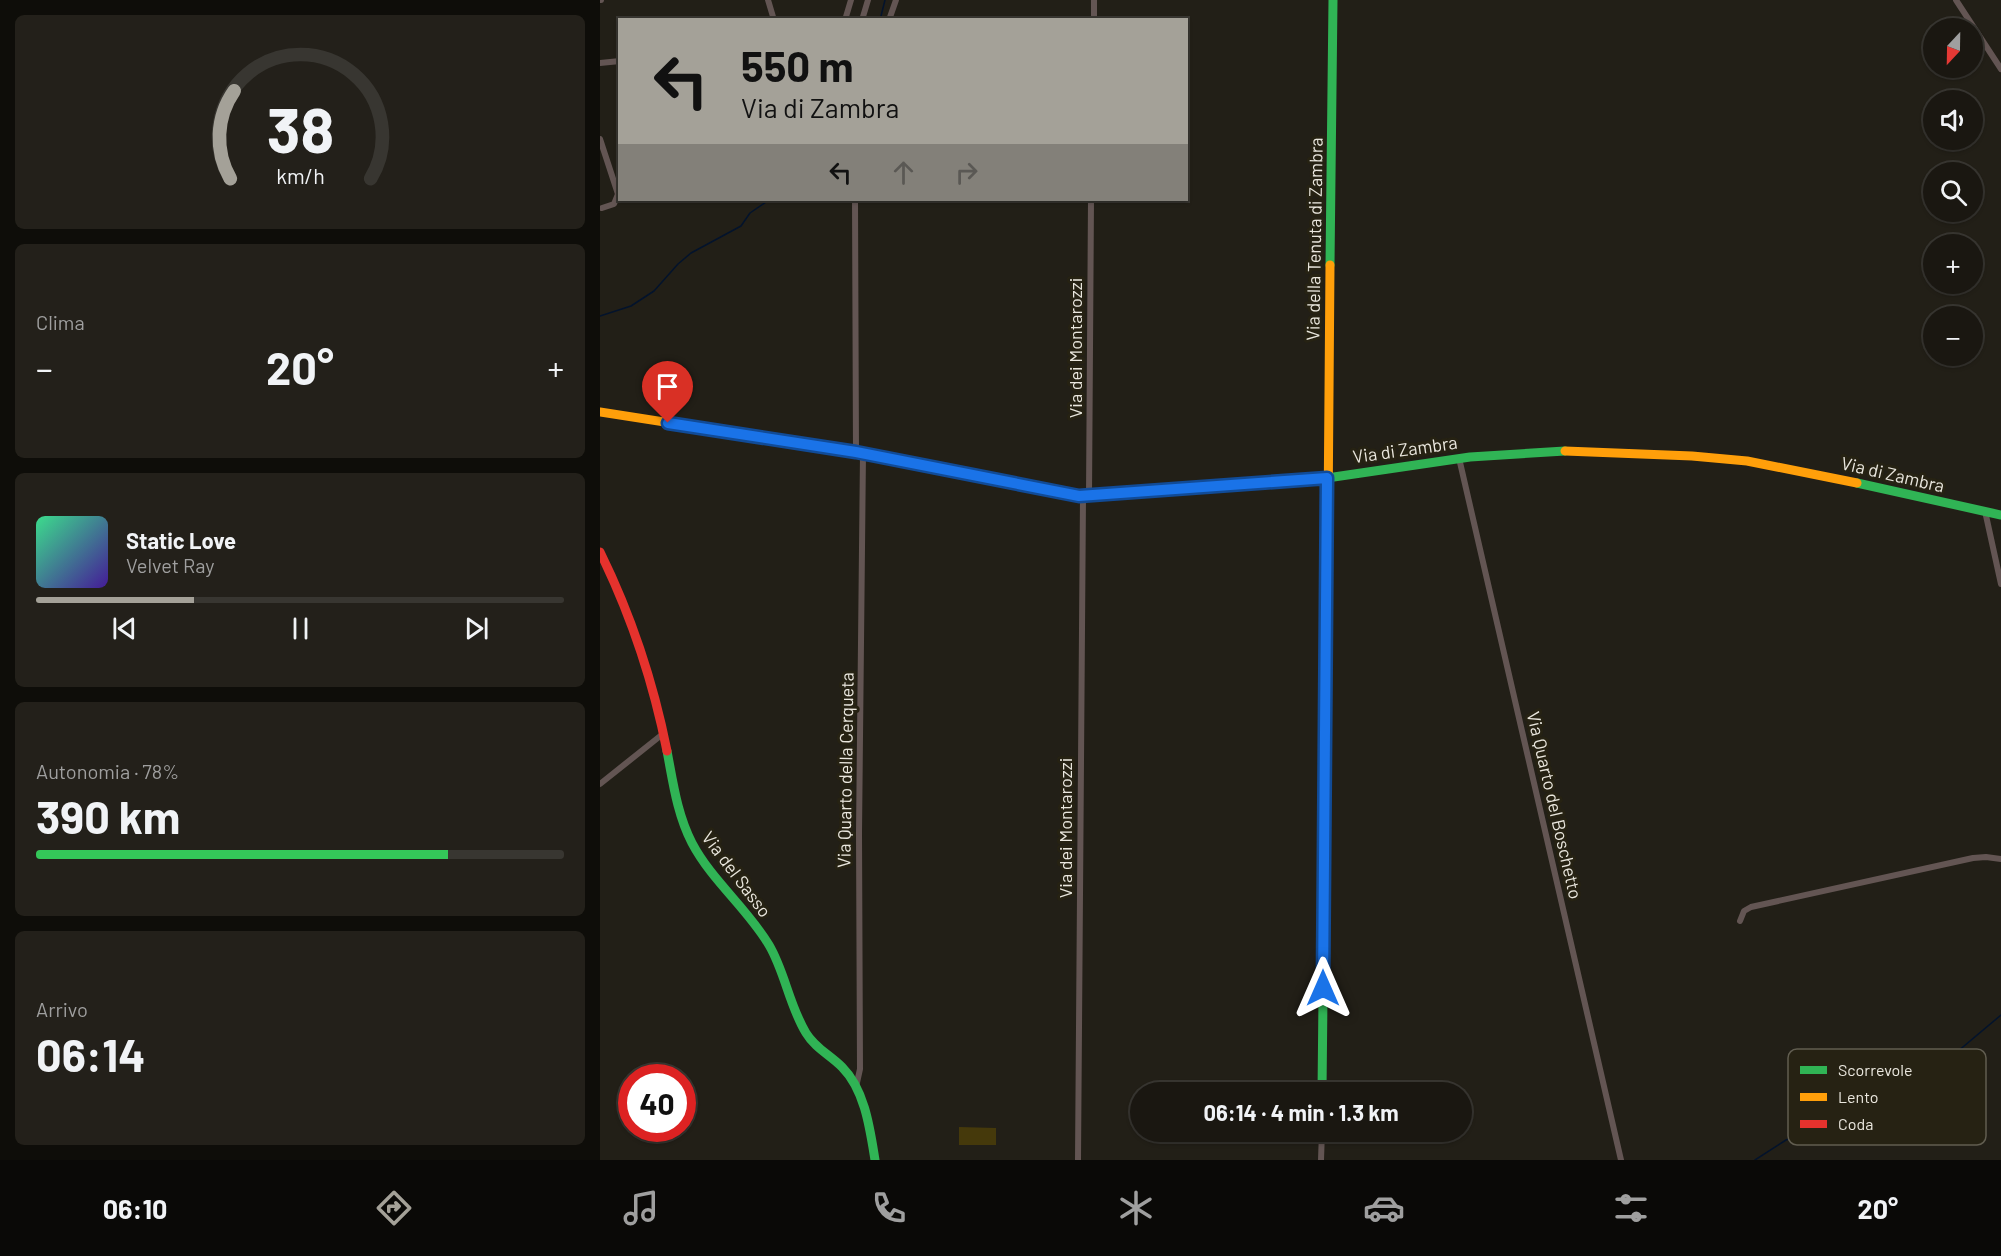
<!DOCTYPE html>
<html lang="it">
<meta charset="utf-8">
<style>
:root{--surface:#1a1711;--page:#23201a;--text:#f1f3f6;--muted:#9f9f9f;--line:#383631;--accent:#a4a198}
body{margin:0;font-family:Barlow,sans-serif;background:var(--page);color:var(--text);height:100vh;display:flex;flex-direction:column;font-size:22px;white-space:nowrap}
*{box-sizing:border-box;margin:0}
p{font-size:20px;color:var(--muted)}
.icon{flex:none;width:33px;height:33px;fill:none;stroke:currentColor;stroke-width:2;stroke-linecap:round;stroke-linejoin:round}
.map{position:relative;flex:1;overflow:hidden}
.panel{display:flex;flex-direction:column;gap:15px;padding:15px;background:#0e0d09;width:600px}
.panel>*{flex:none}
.hud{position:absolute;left:18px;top:18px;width:570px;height:183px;border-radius:0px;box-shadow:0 2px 4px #0004,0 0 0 2px var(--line);background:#a4a198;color:#111;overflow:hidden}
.needle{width:39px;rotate:202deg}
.fabs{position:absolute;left:1323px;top:18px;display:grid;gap:12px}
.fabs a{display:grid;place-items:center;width:60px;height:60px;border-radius:50%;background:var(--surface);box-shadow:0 2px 4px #0004,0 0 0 2px var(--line);font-size:30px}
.speed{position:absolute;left:18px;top:1064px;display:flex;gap:12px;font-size:30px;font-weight:700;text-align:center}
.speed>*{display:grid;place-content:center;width:78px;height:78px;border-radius:50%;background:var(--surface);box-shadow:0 2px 4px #0004,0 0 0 2px var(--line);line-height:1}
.speed .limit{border:9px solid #d22;background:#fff;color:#111}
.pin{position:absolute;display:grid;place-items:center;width:51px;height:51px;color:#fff;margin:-62px -26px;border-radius:50% 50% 50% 0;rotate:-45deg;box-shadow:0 0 6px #0007}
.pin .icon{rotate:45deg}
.me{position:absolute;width:66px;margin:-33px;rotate:0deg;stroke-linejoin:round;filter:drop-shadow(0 0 4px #0008)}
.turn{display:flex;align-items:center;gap:21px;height:126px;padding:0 24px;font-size:27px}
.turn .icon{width:78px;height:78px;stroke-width:2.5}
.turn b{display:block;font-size:42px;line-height:51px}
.lanes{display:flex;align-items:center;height:57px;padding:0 24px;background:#0003;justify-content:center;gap:30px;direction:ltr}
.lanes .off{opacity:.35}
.big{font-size:45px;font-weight:700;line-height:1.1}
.panel .widget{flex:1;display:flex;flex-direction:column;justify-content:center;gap:9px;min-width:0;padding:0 21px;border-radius:9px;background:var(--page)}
.panel .dial{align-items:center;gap:0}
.dial svg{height:156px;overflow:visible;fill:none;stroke:var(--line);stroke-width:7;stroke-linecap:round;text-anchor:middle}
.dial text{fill:var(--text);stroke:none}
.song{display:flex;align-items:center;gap:18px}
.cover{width:72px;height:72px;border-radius:9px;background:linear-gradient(135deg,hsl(150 70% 55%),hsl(260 70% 35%))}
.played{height:6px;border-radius:3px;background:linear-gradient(90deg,var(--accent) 30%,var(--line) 30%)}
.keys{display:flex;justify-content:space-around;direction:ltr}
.heat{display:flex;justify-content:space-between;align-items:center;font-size:33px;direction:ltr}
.charge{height:9px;border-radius:4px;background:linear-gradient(90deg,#34c759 78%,var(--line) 0)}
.trip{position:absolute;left:530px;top:1082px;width:342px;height:60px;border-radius:30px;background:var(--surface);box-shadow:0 2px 4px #0004,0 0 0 2px var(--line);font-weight:700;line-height:60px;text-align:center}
.tabs{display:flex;height:96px;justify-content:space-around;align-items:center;background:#0a0907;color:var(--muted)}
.tabs .icon{width:42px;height:42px}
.tabs .selected{color:var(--accent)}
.tabs b{font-size:27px;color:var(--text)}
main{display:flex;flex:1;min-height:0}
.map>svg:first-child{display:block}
</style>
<main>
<section class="panel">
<div class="widget dial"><svg viewBox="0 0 100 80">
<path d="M14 69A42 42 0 1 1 86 69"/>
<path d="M14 69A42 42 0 0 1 16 24" stroke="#a4a198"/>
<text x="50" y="56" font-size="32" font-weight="700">38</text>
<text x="50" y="72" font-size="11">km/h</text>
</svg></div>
<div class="widget"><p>Clima</p>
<div class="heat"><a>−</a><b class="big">20°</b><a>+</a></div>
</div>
<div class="widget">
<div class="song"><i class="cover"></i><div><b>Static Love</b><p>Velvet Ray</p></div></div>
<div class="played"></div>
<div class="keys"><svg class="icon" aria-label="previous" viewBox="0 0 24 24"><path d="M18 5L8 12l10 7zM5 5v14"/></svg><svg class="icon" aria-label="pause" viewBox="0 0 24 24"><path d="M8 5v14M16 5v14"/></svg><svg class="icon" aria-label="next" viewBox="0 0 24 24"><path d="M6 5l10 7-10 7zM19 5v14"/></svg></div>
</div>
<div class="widget"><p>Autonomia · 78%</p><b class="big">390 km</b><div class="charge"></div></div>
<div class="widget"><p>Arrivo</p><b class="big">06:14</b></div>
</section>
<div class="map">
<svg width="1401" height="1160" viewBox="0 0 1401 1160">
<rect width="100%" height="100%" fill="#221f17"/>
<!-- green -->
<polygon fill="#45390b" points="359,1127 396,1128 396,1145 359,1145"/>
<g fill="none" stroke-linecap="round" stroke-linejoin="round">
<!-- stream -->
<g stroke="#03132c" stroke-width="1.5">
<polyline points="280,20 285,0"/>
<polyline points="0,316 31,306 54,291 78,264 91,253 141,226 150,213 169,200"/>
<polyline points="1155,1160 1186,1140 1197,1136 1259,1127 1278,1121 1301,1099 1401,1015"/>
</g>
<!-- street -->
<g stroke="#635553" stroke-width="6">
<polyline points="0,0 1,0"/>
<polyline points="168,0 174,20"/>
<polyline points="494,0 494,20"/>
<polyline points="1356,0 1401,69"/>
<polyline points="245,20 251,0"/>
<polyline points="262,20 268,0"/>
<polyline points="289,20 296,0"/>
<polyline points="0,63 20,61"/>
<polyline points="0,139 18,194 14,204 2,208"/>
<polyline points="255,200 256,452"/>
<polyline points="859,458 1021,1160"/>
<polyline points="489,496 491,200"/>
<polyline points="1385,511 1401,584"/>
<polyline points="0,784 64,733"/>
<polyline points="1140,921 1144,911 1151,907 1373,858 1386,857 1401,859"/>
<polyline points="256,1087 260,1069 259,833 263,453"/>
<polyline points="478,1160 483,497"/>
<polyline points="721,1160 722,1131"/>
</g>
<!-- fast -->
<g stroke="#30b455" stroke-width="9">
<polyline points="730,265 733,0"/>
<polyline points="257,452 479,497 727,478 870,457 965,451"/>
<polyline points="1257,483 1401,515"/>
<path d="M67,751C73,782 77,814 92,843C112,881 147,908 169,945C185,972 189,1005 206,1033C215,1048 230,1055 242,1067C265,1090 270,1129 275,1160"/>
<polyline points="722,1092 728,520"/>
</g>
<!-- slow -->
<g stroke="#ff9f0a" stroke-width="9">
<polyline points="0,412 257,452"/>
<polyline points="965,451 1092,456 1147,461 1257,483"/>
<polyline points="728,520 730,265"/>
</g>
<!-- jam -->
<path stroke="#e5322d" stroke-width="9" d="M0,552C31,615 53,681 67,751"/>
</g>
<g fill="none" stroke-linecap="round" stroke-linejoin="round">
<defs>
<polyline id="route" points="68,423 256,452 479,496 727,478 723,988"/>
</defs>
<!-- route casing -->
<use href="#route" stroke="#114b97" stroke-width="15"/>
<!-- route -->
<use href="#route" stroke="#1a73e8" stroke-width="10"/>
</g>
<g text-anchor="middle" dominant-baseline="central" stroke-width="6" stroke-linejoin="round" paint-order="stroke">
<!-- street labels -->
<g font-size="18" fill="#eae7de" stroke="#262213">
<text transform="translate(714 239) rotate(-89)">Via della Tenuta di Zambra</text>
<text transform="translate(475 348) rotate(-90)">Via dei Montarozzi</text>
<text transform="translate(805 449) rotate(-8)">Via di Zambra</text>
<text transform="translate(1293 474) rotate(13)">Via di Zambra</text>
<text transform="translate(245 770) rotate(-89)">Via Quarto della Cerqueta</text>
<text transform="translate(955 805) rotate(77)">Via Quarto del Boschetto</text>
<text transform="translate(465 828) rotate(-90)">Via dei Montarozzi</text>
<text transform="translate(137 874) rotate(53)">Via del Sasso</text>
</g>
</g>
<!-- legend -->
<rect x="1188" y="1049" width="198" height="96" rx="9" fill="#262213" stroke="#615d50" stroke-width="1.5"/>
<rect x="1200" y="1066" width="27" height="8" fill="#30b455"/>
<rect x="1200" y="1093" width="27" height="8" fill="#ff9f0a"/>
<rect x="1200" y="1120" width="27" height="8" fill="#e5322d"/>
<g font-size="16" fill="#eae7de">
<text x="1238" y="1076">Scorrevole</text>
<text x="1238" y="1103">Lento</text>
<text x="1238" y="1130">Coda</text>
</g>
</svg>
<div class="fabs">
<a><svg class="needle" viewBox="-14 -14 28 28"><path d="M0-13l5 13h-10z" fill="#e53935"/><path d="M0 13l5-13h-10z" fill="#9f9f9f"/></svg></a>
<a><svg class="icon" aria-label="sound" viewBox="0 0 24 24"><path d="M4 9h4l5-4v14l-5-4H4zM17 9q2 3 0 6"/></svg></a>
<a><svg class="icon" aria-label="search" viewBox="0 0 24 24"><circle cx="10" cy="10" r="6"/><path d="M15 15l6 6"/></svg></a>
<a>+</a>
<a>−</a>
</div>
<div class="speed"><div class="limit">40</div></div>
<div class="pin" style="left:68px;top:423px;background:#d93025"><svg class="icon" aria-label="arrive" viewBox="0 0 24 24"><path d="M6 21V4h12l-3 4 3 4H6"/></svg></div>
<svg class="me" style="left:723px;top:988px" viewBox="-20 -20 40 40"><path d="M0-17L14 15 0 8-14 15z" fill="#1a73e8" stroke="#fff" stroke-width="4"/></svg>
<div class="trip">06:14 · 4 min · 1.3 km</div>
<div class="hud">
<div class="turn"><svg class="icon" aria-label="left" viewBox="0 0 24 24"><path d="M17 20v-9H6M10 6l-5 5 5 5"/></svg><div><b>550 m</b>Via di Zambra</div></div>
<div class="lanes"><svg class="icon" aria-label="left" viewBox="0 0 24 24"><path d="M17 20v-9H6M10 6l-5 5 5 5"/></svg><svg class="icon off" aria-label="ahead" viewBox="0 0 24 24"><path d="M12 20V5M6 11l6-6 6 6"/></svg><svg class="icon off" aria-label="right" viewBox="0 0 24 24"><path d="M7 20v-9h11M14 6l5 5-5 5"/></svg></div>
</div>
</div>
</main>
<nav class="tabs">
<b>06:10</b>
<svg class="icon selected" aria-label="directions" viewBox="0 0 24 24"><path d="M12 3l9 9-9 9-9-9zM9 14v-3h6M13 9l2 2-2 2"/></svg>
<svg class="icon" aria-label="music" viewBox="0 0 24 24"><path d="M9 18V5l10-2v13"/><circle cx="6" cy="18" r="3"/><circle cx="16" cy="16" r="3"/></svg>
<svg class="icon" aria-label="phone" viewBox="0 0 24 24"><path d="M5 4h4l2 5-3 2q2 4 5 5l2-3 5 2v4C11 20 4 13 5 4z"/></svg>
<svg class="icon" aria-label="climate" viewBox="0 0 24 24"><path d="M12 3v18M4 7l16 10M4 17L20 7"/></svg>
<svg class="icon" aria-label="car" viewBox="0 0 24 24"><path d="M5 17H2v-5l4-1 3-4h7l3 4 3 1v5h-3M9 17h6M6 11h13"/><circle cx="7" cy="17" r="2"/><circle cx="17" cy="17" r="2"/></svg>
<svg class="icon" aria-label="filters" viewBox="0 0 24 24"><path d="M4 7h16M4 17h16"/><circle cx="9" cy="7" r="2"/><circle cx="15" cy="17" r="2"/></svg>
<b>20°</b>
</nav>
